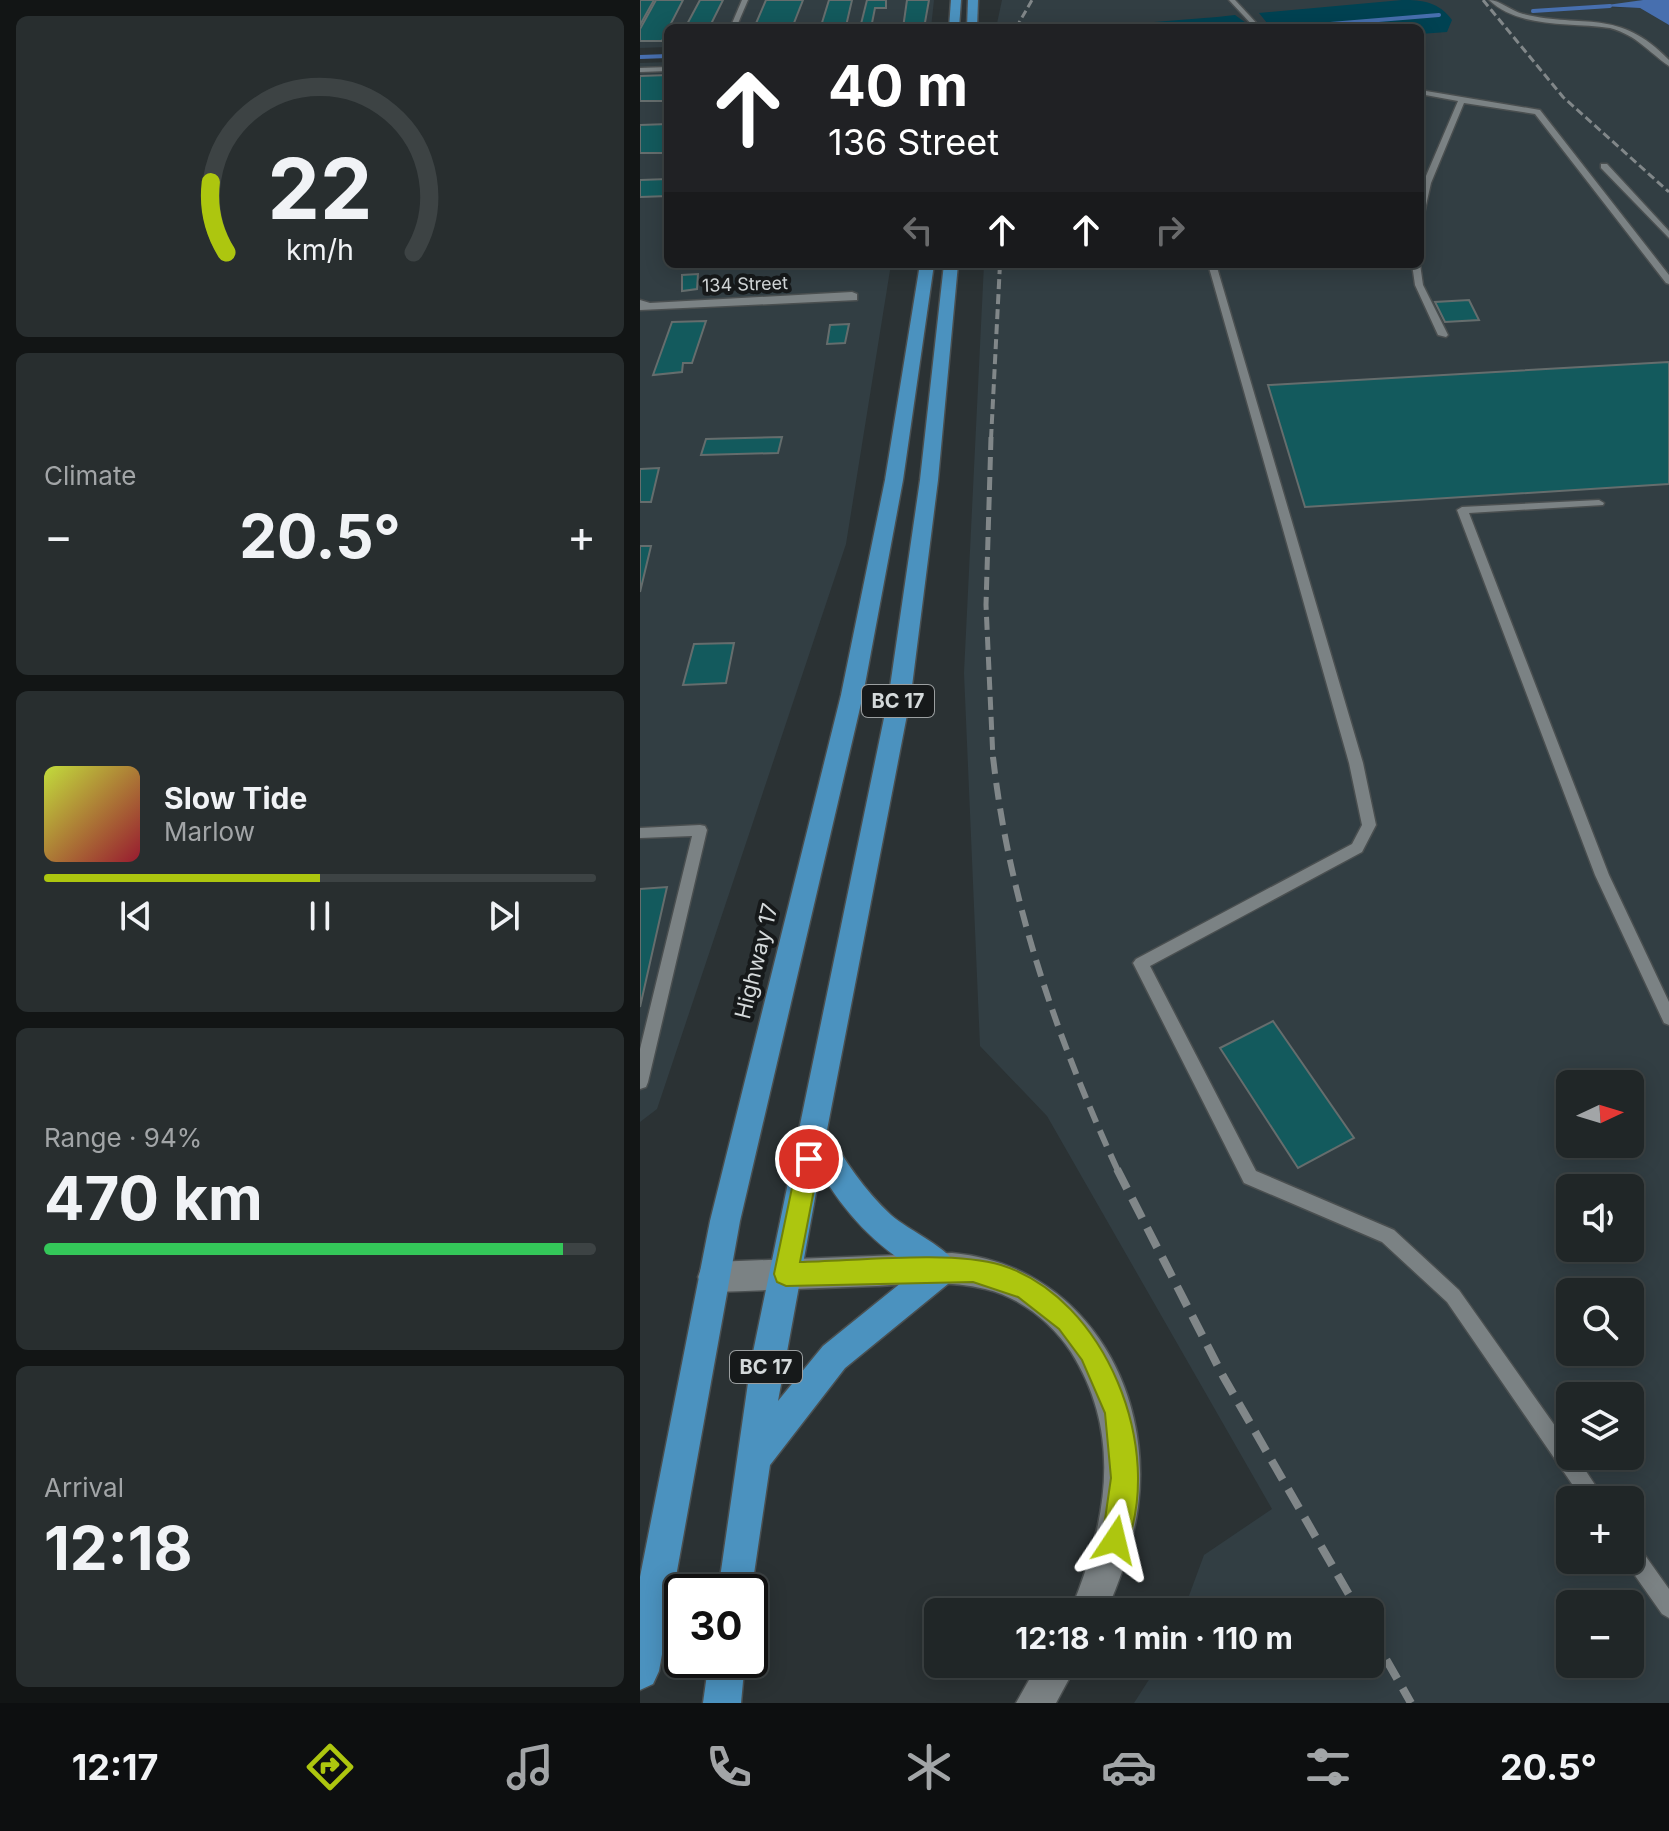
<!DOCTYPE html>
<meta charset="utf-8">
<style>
:root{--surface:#202627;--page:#282e2f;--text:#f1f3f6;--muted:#a2a5a7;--line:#3d4344;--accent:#adc60f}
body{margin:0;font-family:Inter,sans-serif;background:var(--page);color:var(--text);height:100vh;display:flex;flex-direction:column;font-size:30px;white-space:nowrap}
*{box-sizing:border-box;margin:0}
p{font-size:26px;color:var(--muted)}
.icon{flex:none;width:44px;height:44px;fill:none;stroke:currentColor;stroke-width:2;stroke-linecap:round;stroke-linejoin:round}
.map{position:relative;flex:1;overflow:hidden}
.sheet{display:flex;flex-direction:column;gap:16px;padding:16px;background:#121515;width:640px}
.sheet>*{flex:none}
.banner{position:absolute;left:24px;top:24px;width:760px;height:244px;border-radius:12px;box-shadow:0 4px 20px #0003,0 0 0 2px var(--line);background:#202124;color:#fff;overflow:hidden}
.needle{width:52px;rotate:86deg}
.buttons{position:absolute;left:916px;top:1070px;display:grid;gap:16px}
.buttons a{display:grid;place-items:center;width:88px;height:88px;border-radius:12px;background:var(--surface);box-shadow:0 4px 20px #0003,0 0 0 2px var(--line);font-size:40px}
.speed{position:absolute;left:24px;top:1574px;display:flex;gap:16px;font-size:40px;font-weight:700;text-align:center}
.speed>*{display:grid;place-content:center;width:104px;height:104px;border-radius:50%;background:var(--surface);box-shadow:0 4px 20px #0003,0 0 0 2px var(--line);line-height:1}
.speed .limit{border:4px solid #111;border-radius:12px;background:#fff;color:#111}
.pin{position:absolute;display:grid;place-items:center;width:68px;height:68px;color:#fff;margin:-34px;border:4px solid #fff;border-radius:50%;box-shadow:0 2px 8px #0007}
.me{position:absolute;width:88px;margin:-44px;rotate:10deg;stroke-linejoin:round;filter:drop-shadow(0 0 6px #0008)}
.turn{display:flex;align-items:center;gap:28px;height:168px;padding:0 32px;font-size:36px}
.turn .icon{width:104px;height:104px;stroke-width:2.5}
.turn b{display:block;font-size:56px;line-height:68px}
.lanes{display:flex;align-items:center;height:76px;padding:0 32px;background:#0003;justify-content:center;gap:40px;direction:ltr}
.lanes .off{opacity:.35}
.big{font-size:60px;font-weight:700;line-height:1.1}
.sheet .tile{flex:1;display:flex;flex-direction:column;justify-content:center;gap:12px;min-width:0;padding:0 28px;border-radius:12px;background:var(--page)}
.sheet .dial{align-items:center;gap:0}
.dial svg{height:208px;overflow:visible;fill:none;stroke:var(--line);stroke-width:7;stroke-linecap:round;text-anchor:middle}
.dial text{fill:var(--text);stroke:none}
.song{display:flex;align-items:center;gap:24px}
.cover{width:96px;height:96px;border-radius:12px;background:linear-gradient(135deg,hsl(70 70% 55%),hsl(350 70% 35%))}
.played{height:8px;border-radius:4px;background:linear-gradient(90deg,var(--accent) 50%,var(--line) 50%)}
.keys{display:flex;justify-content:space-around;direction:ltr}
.heat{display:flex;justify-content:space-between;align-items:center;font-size:44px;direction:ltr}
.charge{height:12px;border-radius:6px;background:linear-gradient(90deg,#34c759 94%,var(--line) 0)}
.trip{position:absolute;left:284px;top:1598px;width:460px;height:80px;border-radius:12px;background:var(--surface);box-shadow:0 4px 20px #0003,0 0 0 2px var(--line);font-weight:700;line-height:80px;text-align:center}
.tabs{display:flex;height:128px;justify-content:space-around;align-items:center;background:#0d0f10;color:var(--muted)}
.tabs .icon{width:56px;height:56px}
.tabs .active{color:var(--accent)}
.tabs b{font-size:36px;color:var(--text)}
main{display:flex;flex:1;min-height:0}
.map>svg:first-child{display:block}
</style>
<main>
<section class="sheet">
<div class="tile dial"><svg viewBox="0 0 100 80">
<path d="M14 69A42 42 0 1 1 86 69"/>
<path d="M14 69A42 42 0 0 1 8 42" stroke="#adc60f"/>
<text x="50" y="56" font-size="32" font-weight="700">22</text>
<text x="50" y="72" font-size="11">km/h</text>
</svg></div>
<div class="tile"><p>Climate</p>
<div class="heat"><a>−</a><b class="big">20.5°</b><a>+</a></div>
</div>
<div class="tile">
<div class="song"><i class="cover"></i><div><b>Slow Tide</b><p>Marlow</p></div></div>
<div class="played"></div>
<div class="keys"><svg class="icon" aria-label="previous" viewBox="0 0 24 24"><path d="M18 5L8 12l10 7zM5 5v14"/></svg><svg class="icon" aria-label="pause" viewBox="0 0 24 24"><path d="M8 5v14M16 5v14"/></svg><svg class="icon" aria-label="next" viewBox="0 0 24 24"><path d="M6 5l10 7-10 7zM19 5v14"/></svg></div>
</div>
<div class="tile"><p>Range · 94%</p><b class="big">470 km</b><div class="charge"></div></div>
<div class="tile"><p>Arrival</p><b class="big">12:18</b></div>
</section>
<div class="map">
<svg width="1029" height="1703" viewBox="0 0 1029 1703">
<rect width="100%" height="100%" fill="#2b3234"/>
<!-- built -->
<g fill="#323e43" fill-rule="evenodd">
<polygon points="0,0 294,0 291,28 28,28 28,47 0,48"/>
<path d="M362,0H1003L968,7L1000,8L1029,25V1703H494L519,1664H730V1612H543L564,1555L632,1509L407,1116L340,1046L324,673L344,264H780V28H356ZM930,1084H990V1144H930ZM930,1188H990V1248H930ZM930,1292H990V1352H930ZM930,1396H990V1456H930ZM930,1500H990V1560H930ZM930,1604H990V1664H930Z"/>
<polygon points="28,62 28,264 251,264 206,544 17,1109 0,1122 0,63"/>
</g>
<!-- green -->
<g fill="#004252">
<path d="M762,0C783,0 799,2 812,20L807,32L780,34V28H631L619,13Z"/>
<polygon points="595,15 613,28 439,28 577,17"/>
</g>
<!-- water -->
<polygon fill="#476faf" points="1003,0 1029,0 1029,25 1000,8 960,6"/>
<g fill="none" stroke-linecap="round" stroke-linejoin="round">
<!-- stream -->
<g stroke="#476faf" stroke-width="4">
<polyline points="893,11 970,6"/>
<polyline points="642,28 799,15"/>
<polyline points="0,57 28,56"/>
</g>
</g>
<!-- building -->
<g fill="#135a5d" stroke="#656d6d" stroke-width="2">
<polygon points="0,0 14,0 0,25"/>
<polygon points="16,0 43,0 22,41 0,41 0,29"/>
<polygon points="60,0 83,0 69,28 45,28"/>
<polygon points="126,0 163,0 152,28 114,28"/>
<polygon points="189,0 212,0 206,26 181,26"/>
<polygon points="227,0 246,0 246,8 235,8 231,28 220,28"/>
<polygon points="267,0 289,0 284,28 263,28"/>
<polygon points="28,75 28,101 0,101 0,76"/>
<polygon points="28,124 28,153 0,153 0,125"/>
<polygon points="28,179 28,196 0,197 0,180"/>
<polygon points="58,274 57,289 42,291 42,275"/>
<polygon points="829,300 839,320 805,322 795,302"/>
<polygon points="66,321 52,363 43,363 42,372 13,375 32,322"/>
<polygon points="209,324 205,343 187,344 190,325"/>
<polygon points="1029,362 1029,484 665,507 628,385"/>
<polygon points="142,437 138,453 61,455 66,439"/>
<polygon points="19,468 11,502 0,502 0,469"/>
<polygon points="0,546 11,546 0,592"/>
<polygon points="94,643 86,683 43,685 54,644"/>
<polygon points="27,887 0,1007 0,889"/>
<polygon points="633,1021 714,1138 658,1168 580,1048"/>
</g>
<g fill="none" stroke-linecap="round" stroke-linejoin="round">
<defs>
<g id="lane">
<polygon points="102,0 108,0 96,28 90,28"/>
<polygon points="589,0 595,0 621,28 615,28"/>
<path d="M849,0C860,0 871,11 883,14C944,29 978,7 1029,60V66C1007,51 998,36 970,28C930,22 880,29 849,0Z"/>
<polygon points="28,67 28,71 0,72 0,68"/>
<polygon points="780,90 900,110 1029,275 1029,284 1026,283 895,114 824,103 791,183 784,214 780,216 780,196 783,183 818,101 780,94"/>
<polygon points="961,164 967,164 1029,231 1029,238 961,168"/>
<polygon points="568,264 576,264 723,763 736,825 722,852 510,966 616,1171 754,1230 819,1290 930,1447 930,1456 936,1456 965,1500 943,1500 807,1302 742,1242 604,1183 493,963 496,959 712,844 722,825 709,763"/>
<polygon points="772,264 780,264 783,285 808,335 806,337 798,335 775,285"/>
<polygon points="959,500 964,503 963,505 829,513 969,875 1029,1002 1029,1025 1024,1023 955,875 817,510 822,507"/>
<polygon points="60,825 65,826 67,830 8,1082 6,1087 0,1089 0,1049 52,836 0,838 0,828"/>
<polygon points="990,1541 997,1544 1029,1589 1029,1618 1022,1614 984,1560 990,1560"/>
</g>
<g id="street">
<polygon points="212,292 217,294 217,300 0,310 0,300 10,303"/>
<path d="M312,1253C440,1264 514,1385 498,1507C493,1544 481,1578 466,1612H430C466,1525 484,1436 431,1352C412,1323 380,1297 345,1289C309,1280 273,1284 237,1286C182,1288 128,1290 73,1292L62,1288L58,1277L62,1266L73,1262Z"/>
<polygon points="398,1664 437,1664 416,1703 376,1703"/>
</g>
<g id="highway">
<polygon points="311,0 321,0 319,28 309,28"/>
<polygon points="328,0 338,0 337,28 327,28"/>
<polygon points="280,264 294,264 263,480 223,695 100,1221 19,1671 13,1684 0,1690 0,1577 70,1221 201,695 245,480"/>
<path d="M304,264H318L298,480L271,694L187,1130C205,1161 224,1190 251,1215C269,1231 310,1248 318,1268L314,1279L205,1368L130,1465L110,1601V1592H78L111,1362L249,694L280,480ZM180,1171C204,1212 235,1246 277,1270L183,1346L138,1401Z"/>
<polygon points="69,1660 105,1660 101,1703 63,1703"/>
</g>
</defs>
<!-- lane casing -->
<use href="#lane" stroke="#4a4f50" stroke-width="3"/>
<!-- street casing -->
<use href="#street" stroke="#4a4f50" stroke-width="3"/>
<!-- highway casing -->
<use href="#highway" stroke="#4a4f50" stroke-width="3"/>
<!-- lane -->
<use href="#lane" fill="#7b8284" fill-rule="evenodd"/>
<!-- street -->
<use href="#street" fill="#7b8284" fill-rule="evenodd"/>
<!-- highway -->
<use href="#highway" fill="#4b92bf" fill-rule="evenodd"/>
<!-- rail-far4 -->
<g stroke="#818789" stroke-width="3" stroke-dasharray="8 4" stroke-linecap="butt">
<polyline points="843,0 923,97 1029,192"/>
<polyline points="376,28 392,0"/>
</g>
<!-- rail-far3 -->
<polyline stroke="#818789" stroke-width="4" stroke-dasharray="10 5" stroke-linecap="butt" points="351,439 360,264"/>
<!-- rail-far2 -->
<polyline stroke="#818789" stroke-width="5" stroke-dasharray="13 7" stroke-linecap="butt" points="351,437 346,605 353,759"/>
<!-- rail-far1 -->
<path stroke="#818789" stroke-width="6" stroke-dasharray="17 9" stroke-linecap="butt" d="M353,757C369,901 417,1039 478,1171"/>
<!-- rail -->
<g stroke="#818789" stroke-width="8" stroke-dasharray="22 11" stroke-linecap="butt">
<polyline points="477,1169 583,1376 719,1612"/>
<polyline points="730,1631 771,1703"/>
</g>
</g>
<!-- route -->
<path fill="#adc60f" stroke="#70810a" stroke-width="2" d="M169,1149L176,1152L180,1159L160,1262C214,1261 312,1250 361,1265C466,1298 526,1450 485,1549L475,1553L466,1549L462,1540L471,1478L465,1413L442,1360L419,1329L378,1297L333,1282L146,1286L137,1282L134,1274L158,1159L161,1152Z"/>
<g text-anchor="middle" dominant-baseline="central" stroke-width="8" stroke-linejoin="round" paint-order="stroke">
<!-- far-street labels -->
<g font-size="18" fill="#d4d9da" stroke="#16191a">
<text transform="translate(105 284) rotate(-2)">134 Street</text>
</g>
<!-- shield labels -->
<g fill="#16191a" stroke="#9b9fa0" stroke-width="2">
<rect x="222" y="685" width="72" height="32" rx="6"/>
<rect x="90" y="1351" width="72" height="32" rx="6"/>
</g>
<g font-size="20" font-weight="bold" fill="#d4d9da">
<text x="258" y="701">BC 17</text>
<text x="126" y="1367">BC 17</text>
</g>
<!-- street labels -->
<g font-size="22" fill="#d4d9da" stroke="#16191a">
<text transform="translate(116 961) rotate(-76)">Highway 17</text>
</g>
</g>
</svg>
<div class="buttons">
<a><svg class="needle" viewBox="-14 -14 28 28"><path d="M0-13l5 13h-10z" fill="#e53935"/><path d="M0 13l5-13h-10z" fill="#a2a5a7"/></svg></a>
<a><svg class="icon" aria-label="sound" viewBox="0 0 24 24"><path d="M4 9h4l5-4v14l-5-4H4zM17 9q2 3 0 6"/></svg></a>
<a><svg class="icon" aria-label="search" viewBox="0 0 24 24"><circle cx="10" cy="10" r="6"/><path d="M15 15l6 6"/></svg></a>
<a><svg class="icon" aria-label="layers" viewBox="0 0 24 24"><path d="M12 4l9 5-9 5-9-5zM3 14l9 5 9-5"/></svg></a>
<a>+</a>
<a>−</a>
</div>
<div class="speed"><div class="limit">30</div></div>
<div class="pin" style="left:169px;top:1159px;background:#d93025"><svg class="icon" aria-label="arrive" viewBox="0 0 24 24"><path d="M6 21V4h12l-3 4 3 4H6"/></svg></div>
<svg class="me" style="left:475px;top:1540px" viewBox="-20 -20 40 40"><path d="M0-17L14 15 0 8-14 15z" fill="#adc60f" stroke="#fff" stroke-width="4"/></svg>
<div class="trip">12:18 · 1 min · 110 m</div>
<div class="banner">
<div class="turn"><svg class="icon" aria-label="ahead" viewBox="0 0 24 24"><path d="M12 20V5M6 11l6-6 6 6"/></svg><div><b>40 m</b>136 Street</div></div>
<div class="lanes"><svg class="icon off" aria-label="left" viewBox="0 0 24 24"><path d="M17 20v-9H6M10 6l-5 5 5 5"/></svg><svg class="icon" aria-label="ahead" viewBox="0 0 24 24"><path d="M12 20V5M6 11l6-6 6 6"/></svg><svg class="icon" aria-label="ahead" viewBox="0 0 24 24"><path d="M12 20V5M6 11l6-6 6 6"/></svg><svg class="icon off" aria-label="right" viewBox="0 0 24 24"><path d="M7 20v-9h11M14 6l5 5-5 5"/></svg></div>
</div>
</div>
</main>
<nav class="tabs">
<b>12:17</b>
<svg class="icon active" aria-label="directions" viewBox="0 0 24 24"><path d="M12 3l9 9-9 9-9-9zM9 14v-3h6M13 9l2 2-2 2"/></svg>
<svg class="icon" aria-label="music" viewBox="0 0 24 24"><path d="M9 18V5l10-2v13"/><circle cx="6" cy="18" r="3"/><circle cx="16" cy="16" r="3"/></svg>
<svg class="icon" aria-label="phone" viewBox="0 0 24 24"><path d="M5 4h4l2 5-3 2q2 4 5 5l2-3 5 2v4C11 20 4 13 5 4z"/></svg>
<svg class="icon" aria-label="climate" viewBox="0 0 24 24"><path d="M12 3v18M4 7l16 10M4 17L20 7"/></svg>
<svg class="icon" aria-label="car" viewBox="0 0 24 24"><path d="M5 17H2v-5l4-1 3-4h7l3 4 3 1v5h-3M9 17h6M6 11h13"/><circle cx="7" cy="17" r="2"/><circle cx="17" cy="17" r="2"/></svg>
<svg class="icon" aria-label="filters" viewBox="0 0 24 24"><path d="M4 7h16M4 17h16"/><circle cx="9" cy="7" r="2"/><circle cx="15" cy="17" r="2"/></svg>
<b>20.5°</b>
</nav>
